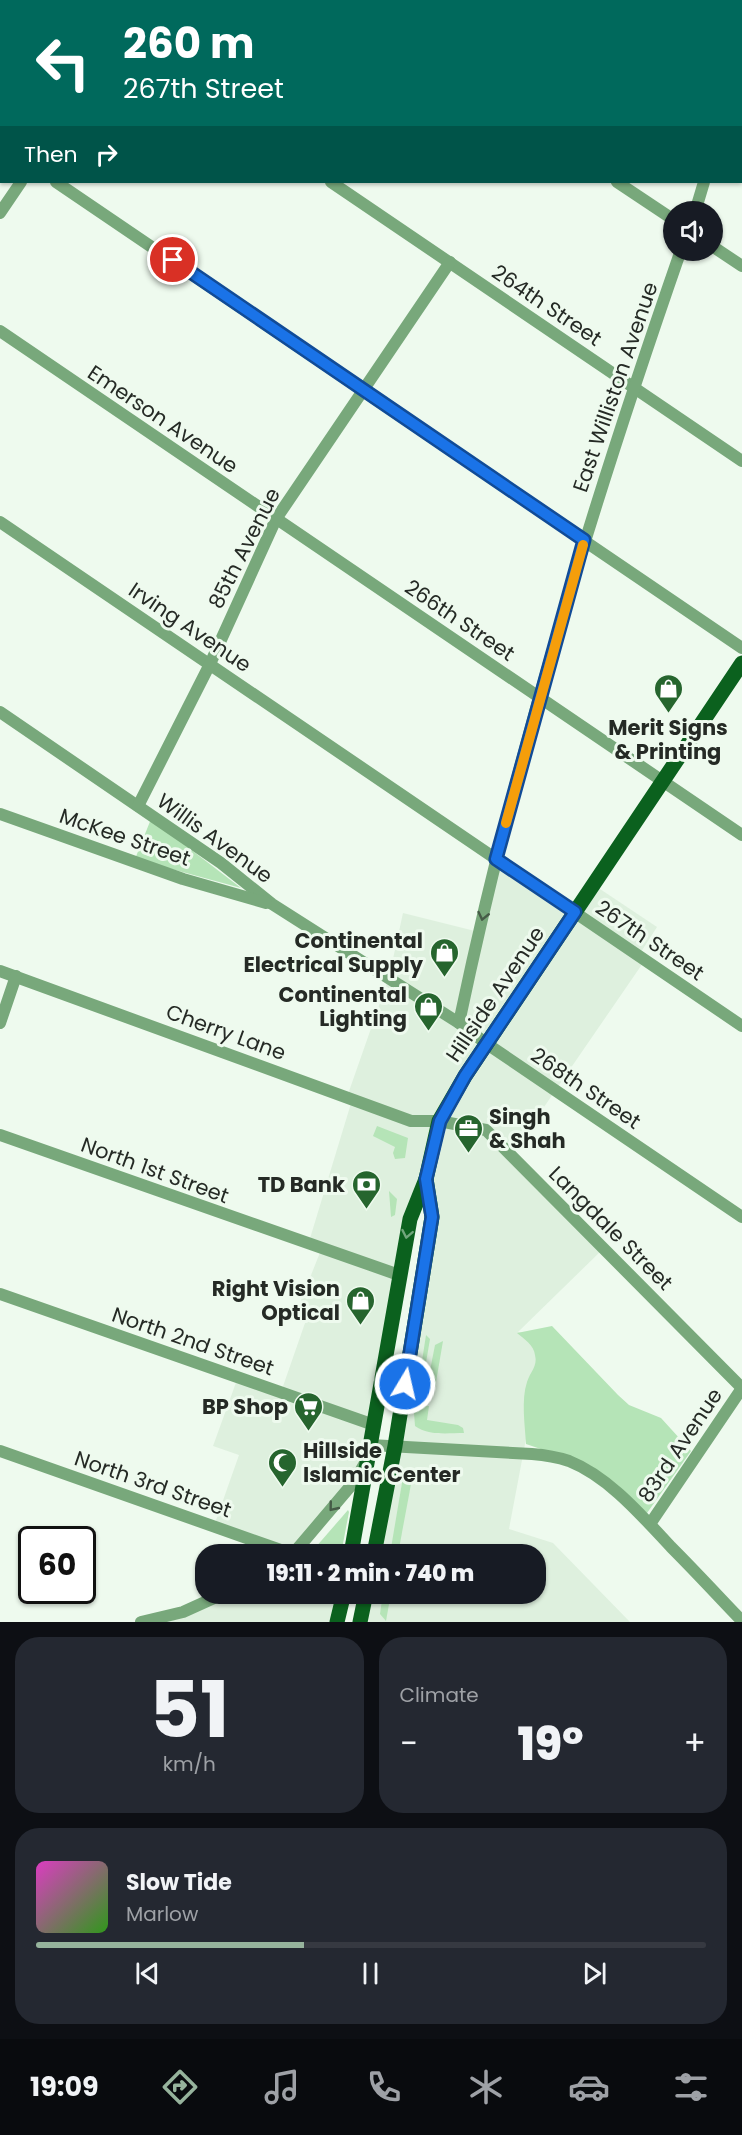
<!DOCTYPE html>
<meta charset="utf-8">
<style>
:root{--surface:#171b24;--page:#242831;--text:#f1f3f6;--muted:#9ea1a6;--line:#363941;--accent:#96b39c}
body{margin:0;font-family:Poppins,sans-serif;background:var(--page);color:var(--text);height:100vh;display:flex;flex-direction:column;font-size:22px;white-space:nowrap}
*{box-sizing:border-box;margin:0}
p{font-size:20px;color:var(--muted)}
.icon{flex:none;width:33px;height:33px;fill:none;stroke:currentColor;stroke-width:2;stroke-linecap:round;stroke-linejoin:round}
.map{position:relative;height:1622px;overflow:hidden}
.sheet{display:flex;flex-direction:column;gap:15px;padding:15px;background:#0d0f14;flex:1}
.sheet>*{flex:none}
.guide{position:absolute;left:0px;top:0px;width:742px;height:183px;box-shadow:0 2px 4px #0004;background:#00695c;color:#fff;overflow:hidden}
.controls{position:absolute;left:663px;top:201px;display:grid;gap:12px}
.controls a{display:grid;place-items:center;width:60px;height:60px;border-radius:50%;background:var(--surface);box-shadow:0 2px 4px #0004;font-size:30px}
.speed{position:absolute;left:18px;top:1526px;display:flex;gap:12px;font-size:30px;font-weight:700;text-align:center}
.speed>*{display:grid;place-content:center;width:78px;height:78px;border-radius:50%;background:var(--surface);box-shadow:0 2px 4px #0004;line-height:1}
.speed .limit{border:3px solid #111;border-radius:9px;background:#fff;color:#111}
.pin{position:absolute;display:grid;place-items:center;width:51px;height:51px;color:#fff;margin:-26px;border:3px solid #fff;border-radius:50%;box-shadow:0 2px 6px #0007}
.me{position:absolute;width:66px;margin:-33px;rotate:9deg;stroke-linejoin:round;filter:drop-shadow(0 0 4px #0008)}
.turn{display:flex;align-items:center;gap:21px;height:126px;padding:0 24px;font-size:27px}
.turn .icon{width:78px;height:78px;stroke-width:2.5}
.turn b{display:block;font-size:42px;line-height:51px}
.then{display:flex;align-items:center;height:57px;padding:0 24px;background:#0003;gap:12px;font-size:22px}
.big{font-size:45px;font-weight:800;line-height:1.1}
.sheet .card{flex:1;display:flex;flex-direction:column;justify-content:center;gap:9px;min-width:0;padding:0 21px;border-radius:24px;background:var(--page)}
.sheet .dial{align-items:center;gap:0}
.dial b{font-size:78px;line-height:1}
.song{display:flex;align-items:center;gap:18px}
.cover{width:72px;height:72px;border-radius:9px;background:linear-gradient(135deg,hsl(310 70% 55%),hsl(110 70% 35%))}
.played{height:6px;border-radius:3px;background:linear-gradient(90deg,var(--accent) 40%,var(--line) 40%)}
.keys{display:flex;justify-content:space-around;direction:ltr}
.heat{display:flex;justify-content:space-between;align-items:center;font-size:33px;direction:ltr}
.sheet .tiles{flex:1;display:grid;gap:15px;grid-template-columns:1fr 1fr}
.card:last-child{grid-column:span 2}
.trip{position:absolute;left:195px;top:1544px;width:351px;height:60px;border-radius:24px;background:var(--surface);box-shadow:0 2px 4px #0004;font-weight:800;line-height:60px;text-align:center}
.menu{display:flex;height:96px;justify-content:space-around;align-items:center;background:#090b0e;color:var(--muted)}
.menu .icon{width:42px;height:42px}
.menu .on{color:var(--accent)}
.menu b{font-size:27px;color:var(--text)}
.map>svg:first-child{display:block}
</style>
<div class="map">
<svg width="742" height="1622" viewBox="0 0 742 1622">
<rect width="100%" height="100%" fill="#eefaee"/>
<!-- built -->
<g fill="#def0de">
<polygon points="497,859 575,912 594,885 657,927 639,955 645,960 511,1155 602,1250 518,1332 545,1338 509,1529 553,1543 630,1622 360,1622 366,1593 536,1593 536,1554 374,1554 432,1217 425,1180 368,1460 293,1554 214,1526 239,1455 213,1446 238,1377 281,1392 305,1323 294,1318 321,1250 308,1245 352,1100 347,1097 389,977 403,913 479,932"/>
<polygon points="225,1593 344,1593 337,1622 141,1622"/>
</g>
<!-- green -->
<g fill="#b5e4b7">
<polygon points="151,819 241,888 135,859"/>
<polygon points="377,1126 408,1138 405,1158 395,1159 393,1153 395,1147 373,1136"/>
<polygon points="389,1191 397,1199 395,1215 391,1217"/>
<path d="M552,1326L618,1395L629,1405L661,1418L691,1451L647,1513L591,1466L526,1444C525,1425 521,1400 527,1382C530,1372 538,1366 535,1355C534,1345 524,1339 517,1333Z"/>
<polygon points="426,1335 430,1339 420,1398 416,1400"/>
<polygon points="443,1341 435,1388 427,1386 435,1345"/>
<path d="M424,1406H429L427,1420L458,1425L463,1428L464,1433C448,1433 428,1436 415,1426L414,1413Z"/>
<polygon points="414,1468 398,1554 390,1554 404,1471"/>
<polygon points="348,1510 349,1512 341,1554 315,1552 315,1548"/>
<polygon points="383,1593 391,1593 386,1621 380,1614"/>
</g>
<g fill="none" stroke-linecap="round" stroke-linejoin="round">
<!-- minor -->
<g stroke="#78a87b" stroke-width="12">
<polyline points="63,0 65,2"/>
<polyline points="350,0 352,2"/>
<polyline points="636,0 638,2"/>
<polyline points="145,2 146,0"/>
<polyline points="741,69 742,66"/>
<polyline points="0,143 2,144"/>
<polyline points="56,182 742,648"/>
<polyline points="331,182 742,461"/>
<polyline points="617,182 674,220"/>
<polyline points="695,212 704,182"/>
<polyline points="0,213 21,182"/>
<polyline points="712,246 742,266"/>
<polyline points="0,331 742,835"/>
<polyline points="0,522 742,1026"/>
<polyline points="0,712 221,863 272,904 459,1023 487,1044 742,1217"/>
<polyline points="138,806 210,664 276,519 450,262"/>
<polyline points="0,814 183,879 266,903"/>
<polyline points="0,971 411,1121 439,1121 486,1130 742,1388"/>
<polyline points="0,1023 16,976"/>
<path d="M459,1023C514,760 593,503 681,250"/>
<polyline points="0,1135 399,1275"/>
<polyline points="0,1294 374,1425"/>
<path d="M370,1445L532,1454C545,1455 557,1457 569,1461C609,1477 642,1516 671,1547C695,1571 718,1596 742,1621"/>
<polyline points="0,1451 292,1554"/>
<polyline points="650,1524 742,1388"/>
<polyline points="293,1554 354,1482 365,1463"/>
<polyline points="141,1622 183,1612 225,1593"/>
</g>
<!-- primary -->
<g stroke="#0b611e" stroke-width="15">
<polyline points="351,1554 410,1219 426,1179 439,1121 465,1076 742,663"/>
<polyline points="374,1554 395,1446 432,1217 426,1179"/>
<polyline points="337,1622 344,1593"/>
<polyline points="360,1622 366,1593"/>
</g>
</g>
<!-- one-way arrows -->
<defs><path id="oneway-chevron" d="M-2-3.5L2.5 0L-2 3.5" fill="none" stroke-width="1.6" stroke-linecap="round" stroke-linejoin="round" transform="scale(1.5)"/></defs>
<g stroke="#465c47">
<use href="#oneway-chevron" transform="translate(483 916) rotate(103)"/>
<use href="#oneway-chevron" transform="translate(333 1507) rotate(129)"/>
</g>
<use stroke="#71a67c" href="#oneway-chevron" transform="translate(407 1234) rotate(101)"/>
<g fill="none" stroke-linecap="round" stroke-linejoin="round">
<defs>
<polyline id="route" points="173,260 584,540 496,859 575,912 465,1076 440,1121 426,1179 432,1217 405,1384"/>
</defs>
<!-- route casing -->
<use href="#route" stroke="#114b97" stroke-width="15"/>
<!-- route -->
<use href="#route" stroke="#1a73e8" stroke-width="10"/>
<!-- slow -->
<polyline stroke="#f59e0b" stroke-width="10" points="506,823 583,545"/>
</g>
<!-- icons -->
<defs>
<symbol id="shop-pin" viewBox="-11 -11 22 30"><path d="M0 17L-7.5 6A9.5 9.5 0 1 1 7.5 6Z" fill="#26652e" stroke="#eefaee"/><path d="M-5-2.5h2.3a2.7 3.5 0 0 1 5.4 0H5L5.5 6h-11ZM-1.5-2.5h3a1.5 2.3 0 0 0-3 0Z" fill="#fff"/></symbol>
<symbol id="office-pin" viewBox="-11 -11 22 30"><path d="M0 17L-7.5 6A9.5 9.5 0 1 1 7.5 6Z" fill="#26652e" stroke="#eefaee"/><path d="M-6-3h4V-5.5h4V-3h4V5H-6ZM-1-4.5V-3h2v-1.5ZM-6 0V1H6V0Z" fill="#fff"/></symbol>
<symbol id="bank-pin" viewBox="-11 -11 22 30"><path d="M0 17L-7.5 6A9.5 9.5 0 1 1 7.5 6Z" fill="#26652e" stroke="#eefaee"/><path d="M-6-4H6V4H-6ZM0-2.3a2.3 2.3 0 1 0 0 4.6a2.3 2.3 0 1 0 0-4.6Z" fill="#fff"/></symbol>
<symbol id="supermarket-pin" viewBox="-11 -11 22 30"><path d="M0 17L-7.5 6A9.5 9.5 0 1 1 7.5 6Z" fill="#26652e" stroke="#eefaee"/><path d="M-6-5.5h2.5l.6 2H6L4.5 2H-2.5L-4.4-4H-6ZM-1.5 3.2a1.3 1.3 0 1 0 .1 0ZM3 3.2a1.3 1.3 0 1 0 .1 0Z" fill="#fff"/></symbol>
<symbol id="mosque-pin" viewBox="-11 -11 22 30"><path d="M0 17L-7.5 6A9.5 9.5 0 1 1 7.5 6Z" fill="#26652e" stroke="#eefaee"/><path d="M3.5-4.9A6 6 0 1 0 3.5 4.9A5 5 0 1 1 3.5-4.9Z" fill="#fff"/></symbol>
</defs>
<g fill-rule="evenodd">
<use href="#shop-pin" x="652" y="672" width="33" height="45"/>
<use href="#shop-pin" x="428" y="936" width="33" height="45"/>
<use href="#shop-pin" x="412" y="990" width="33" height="45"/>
<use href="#office-pin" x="452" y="1112" width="33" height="45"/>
<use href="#bank-pin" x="350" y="1168" width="33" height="45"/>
<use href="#shop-pin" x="344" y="1284" width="33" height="45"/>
<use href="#supermarket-pin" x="292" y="1390" width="33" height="45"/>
<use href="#mosque-pin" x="266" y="1446" width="33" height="45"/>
</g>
<g text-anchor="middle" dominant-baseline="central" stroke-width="6" stroke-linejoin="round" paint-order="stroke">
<!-- street labels -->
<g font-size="21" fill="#252a25" stroke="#eefaee">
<text transform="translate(547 305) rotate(34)">264th Street</text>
<text transform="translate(615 387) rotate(-71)">East Williston Avenue</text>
<text transform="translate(163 419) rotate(34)">Emerson Avenue</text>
<text transform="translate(244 548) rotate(-63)">85th Avenue</text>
<text transform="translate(460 620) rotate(34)">266th Street</text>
<text transform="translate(190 627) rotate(34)">Irving Avenue</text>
<text transform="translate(125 837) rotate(19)">McKee Street</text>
<text transform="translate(215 838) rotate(36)">Willis Avenue</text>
<text transform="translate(650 940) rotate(34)">267th Street</text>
<text transform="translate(495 994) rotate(-56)">Hillside Avenue</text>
<text transform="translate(226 1032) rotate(20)">Cherry Lane</text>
<text transform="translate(586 1088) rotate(34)">268th Street</text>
<text transform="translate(155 1170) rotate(20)">North 1st Street</text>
<text transform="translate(611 1228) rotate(45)">Langdale Street</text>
<text transform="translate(193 1341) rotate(19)">North 2nd Street</text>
<text transform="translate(680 1445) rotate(-56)">83rd Avenue</text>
<text transform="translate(153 1484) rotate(19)">North 3rd Street</text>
</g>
<!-- poi labels -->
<g font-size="21" font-weight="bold" fill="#252a25" stroke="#eefaee" text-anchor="end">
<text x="668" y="727" text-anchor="middle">Merit Signs<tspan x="668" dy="24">&amp; Printing</tspan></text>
<text x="423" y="940">Continental<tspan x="423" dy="24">Electrical Supply</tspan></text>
<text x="407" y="994">Continental<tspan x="407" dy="24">Lighting</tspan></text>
<text x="489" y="1116" text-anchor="start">Singh<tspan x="489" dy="24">&amp; Shah</tspan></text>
<text x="345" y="1184">TD Bank</text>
<text x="340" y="1288">Right Vision<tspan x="340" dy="24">Optical</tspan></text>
<text x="288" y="1406">BP Shop</text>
<text x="303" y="1450" text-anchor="start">Hillside<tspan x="303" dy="24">Islamic Center</tspan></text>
</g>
</g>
</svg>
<div class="controls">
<a><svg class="icon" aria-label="sound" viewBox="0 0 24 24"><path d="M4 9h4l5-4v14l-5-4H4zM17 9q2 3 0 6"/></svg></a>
</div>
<div class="speed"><div class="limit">60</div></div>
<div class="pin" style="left:173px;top:260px;background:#d93025"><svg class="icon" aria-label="arrive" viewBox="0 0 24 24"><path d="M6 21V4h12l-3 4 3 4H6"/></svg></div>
<svg class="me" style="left:405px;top:1384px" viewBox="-20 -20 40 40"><circle r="17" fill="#1a73e8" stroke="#fff" stroke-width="3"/><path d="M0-11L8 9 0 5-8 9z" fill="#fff"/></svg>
<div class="trip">19:11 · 2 min · 740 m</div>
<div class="guide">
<div class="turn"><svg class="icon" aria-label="left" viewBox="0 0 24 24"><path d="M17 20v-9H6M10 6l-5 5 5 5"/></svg><div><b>260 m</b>267th Street</div></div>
<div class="then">Then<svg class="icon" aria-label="right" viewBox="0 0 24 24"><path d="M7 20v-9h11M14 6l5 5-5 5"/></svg></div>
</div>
</div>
<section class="sheet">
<div class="tiles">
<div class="card dial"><b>51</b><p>km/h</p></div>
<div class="card"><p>Climate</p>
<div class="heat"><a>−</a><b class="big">19°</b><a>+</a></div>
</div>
<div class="card">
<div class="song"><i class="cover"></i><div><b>Slow Tide</b><p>Marlow</p></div></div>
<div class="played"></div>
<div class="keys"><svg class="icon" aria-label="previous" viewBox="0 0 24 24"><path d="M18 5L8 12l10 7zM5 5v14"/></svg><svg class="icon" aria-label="pause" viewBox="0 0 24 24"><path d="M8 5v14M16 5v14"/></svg><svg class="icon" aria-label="next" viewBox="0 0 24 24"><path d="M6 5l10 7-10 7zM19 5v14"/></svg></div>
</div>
</div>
</section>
<nav class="menu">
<b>19:09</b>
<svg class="icon on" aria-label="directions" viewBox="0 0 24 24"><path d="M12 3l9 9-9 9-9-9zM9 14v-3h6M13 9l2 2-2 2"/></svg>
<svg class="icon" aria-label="music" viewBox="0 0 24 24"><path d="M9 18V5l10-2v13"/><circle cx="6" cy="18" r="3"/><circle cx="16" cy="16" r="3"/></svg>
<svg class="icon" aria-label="phone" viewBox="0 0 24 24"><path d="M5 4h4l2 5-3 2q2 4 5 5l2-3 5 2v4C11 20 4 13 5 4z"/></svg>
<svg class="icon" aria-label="climate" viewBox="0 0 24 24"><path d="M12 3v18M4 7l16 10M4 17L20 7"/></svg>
<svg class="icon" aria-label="car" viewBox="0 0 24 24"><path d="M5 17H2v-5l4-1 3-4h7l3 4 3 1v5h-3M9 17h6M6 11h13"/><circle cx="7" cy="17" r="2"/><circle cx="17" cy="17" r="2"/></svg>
<svg class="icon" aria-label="filters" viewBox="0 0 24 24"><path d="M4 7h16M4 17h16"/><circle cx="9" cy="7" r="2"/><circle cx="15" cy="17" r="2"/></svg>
</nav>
